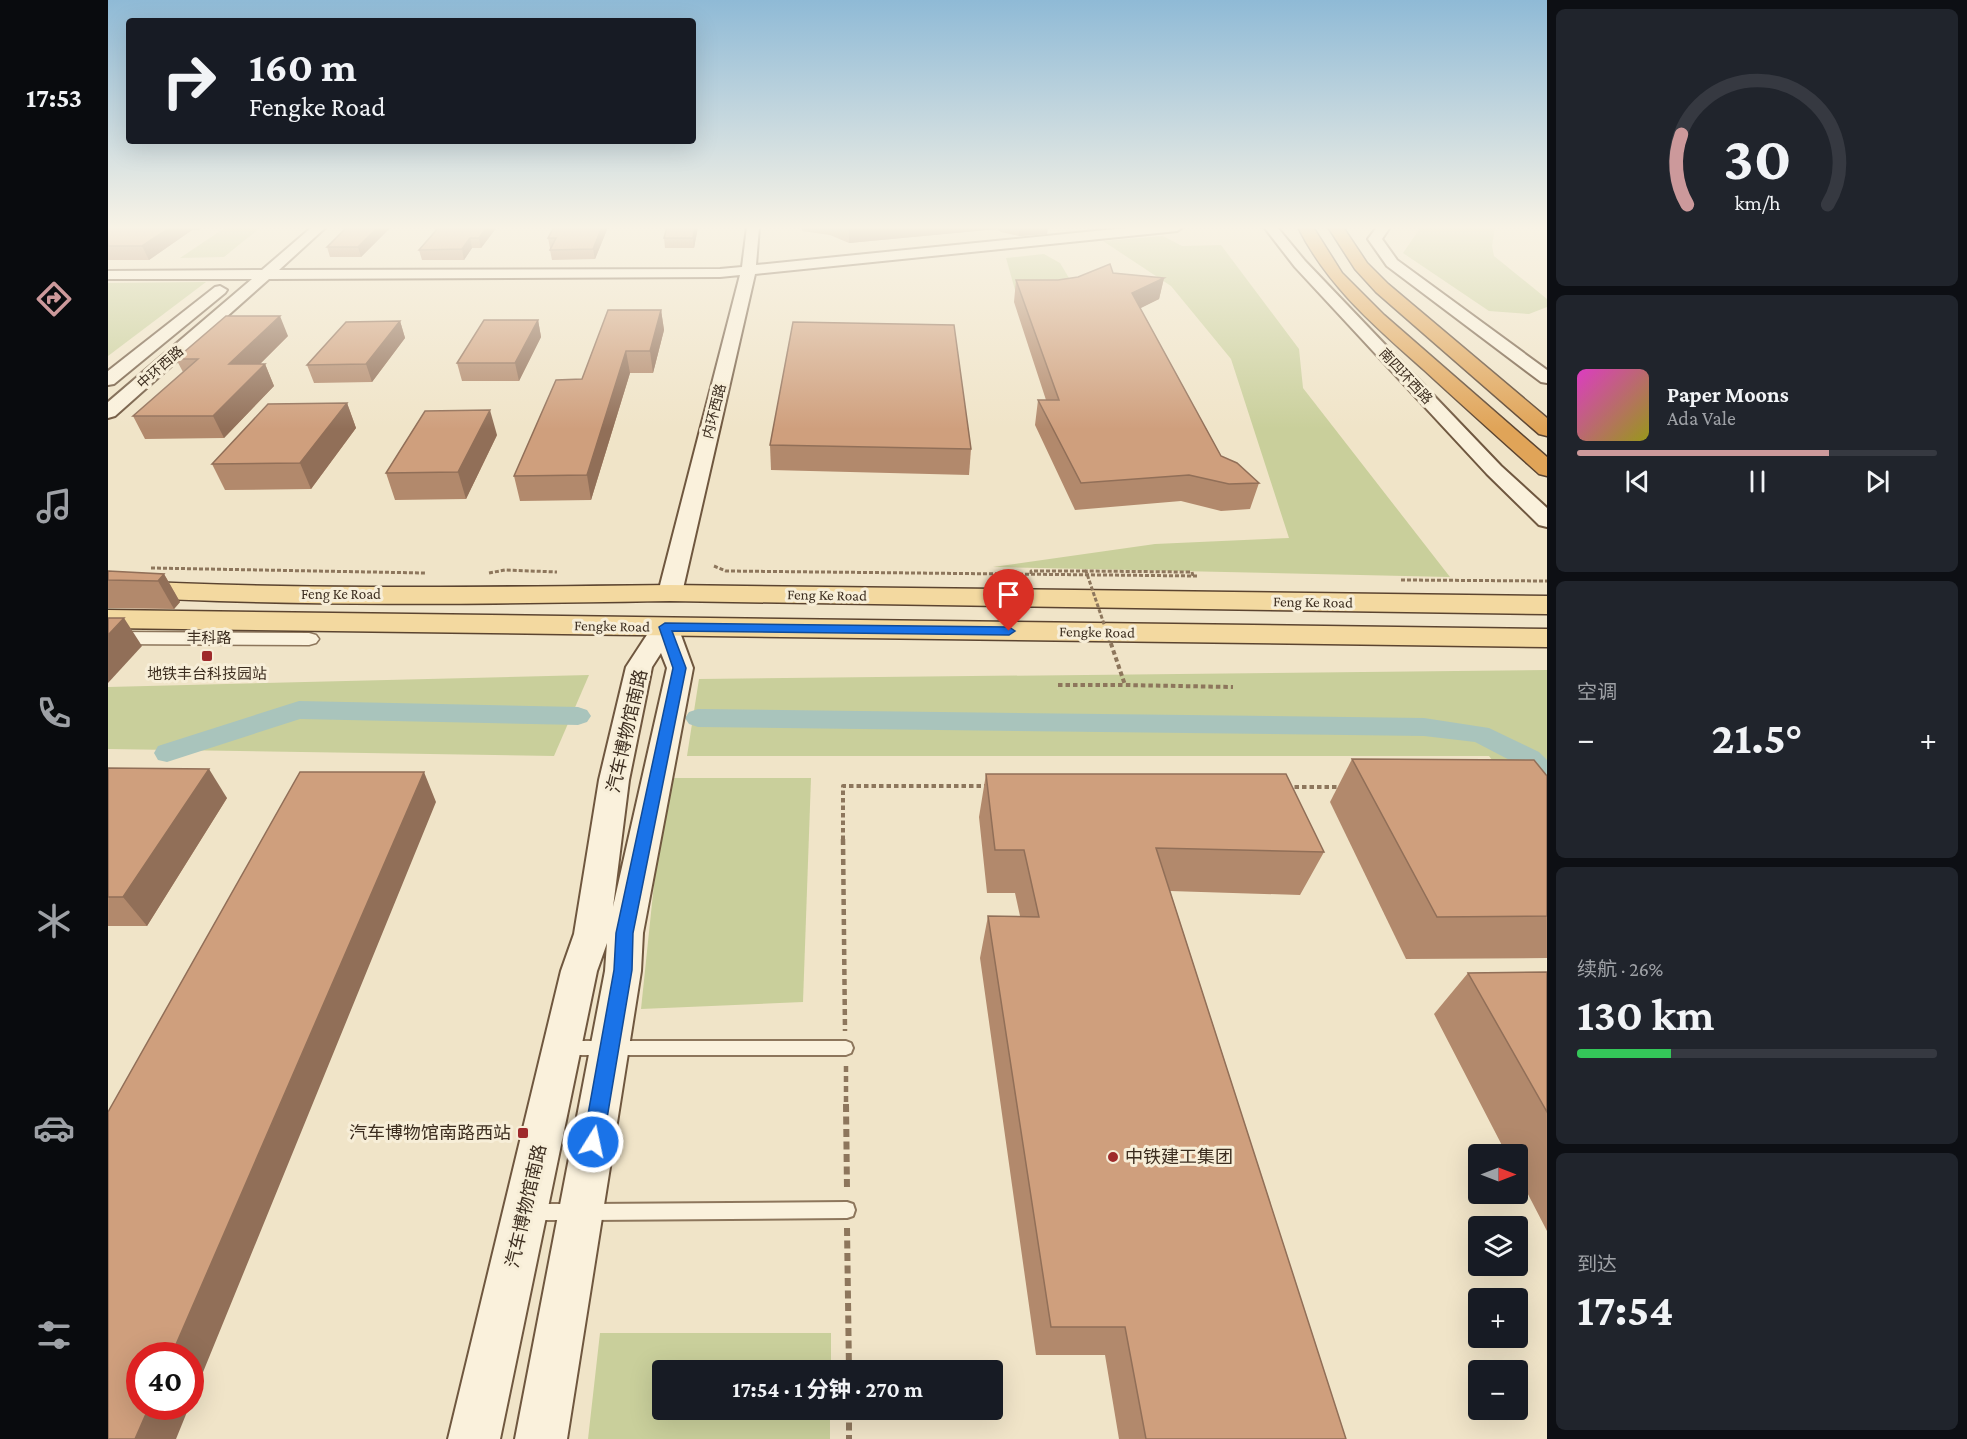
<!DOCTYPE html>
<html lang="zh">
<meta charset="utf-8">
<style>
:root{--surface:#171b24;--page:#20242c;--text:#f1f3f6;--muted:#9ea1a6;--line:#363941;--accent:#cc999b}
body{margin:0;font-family:"Crimson Pro","Noto Sans SC",serif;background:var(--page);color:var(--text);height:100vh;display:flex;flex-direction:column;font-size:22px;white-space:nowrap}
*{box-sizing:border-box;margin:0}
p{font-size:20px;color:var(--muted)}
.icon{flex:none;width:33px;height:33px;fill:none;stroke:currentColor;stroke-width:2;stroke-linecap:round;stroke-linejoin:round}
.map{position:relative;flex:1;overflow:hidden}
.details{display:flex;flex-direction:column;gap:9px;padding:9px;background:#0d0f14;width:420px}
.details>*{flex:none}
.banner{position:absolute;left:18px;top:18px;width:570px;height:126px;border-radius:6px;box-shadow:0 6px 24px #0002;background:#171b24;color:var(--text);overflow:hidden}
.needle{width:39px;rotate:90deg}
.fabs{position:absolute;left:1360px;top:1144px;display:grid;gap:12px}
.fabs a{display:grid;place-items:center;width:60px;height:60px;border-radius:6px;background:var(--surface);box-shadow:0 6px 24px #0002;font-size:30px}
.speed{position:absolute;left:18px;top:1342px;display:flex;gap:12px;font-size:30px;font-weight:700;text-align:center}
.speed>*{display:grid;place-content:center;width:78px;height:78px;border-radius:50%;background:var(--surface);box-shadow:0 6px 24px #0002;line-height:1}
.speed .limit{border:9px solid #d22;background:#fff;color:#111}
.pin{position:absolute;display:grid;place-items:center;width:51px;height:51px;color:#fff;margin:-62px -26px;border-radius:50% 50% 50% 0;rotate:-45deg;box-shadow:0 0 6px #0007}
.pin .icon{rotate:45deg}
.me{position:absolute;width:66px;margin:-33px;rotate:10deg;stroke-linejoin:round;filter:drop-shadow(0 0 4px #0008)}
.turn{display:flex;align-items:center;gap:21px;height:126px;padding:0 24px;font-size:27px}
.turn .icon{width:78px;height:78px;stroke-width:2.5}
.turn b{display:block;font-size:42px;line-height:51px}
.big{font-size:45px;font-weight:700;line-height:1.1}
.details .widget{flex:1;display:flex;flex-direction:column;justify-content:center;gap:9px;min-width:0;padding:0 21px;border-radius:9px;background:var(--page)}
.details .dial{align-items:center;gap:0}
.dial svg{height:156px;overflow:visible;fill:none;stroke:var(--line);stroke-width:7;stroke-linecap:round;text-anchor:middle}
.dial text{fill:var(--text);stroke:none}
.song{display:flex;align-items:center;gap:18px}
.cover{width:72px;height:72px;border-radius:9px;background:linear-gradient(135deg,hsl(310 70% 55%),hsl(60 70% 35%))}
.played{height:6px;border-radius:3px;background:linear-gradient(90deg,var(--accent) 70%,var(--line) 70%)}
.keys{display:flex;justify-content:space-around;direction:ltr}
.heat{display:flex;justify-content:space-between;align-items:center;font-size:33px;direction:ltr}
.charge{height:9px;border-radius:4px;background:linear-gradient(90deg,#34c759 26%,var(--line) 0)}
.trip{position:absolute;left:544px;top:1360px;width:351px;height:60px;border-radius:6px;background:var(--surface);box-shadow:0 6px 24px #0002;font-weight:700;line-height:60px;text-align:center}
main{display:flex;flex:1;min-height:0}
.dock{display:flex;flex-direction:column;width:108px;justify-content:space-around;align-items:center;background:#090b0e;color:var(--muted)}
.dock .icon{width:42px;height:42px}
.dock .current{color:var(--accent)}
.dock b{font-size:27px;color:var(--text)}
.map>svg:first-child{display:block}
</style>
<main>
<nav class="dock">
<b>17:53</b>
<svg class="icon current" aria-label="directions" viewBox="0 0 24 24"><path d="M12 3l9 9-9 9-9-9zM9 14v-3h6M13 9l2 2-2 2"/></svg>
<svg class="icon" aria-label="music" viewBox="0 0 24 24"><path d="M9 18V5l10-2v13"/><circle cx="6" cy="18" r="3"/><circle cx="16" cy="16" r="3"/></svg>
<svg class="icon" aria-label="phone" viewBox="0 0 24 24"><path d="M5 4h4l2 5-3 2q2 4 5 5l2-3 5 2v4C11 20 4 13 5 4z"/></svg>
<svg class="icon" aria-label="climate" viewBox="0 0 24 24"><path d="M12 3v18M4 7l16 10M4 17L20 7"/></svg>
<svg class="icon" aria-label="car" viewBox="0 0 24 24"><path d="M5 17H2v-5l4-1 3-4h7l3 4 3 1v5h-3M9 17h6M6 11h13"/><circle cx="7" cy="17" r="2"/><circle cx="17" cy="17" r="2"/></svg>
<svg class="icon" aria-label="filters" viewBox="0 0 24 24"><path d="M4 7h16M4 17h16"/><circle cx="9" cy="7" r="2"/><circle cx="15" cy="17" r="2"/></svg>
</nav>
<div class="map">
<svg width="1439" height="1439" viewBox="0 0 1439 1439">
<rect width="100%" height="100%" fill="#f0e4c8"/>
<!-- green -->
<g fill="#c9cf9b">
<polygon points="118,227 153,227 116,257 72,258"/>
<polygon points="1313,227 1387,227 1384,246 1386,256 1439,299 1439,307 1421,314 1381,311 1295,253"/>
<polygon points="1055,236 1074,246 1113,245 1191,349 1195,388 1342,577 885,567 1047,544 1181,538 1123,359 1063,286 995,241"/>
<polygon points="936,254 952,263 967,288 907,290 898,258"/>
<polygon points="98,282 0,356 0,283"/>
<polygon points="1439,670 1439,832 1381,756 579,756 591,679"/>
<polygon points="481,675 446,756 0,749 0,687"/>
<polygon points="557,778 703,778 695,1002 533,1009"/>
<polygon points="492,1333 723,1333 723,1371 555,1371 555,1410 722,1410 722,1439 480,1439"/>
</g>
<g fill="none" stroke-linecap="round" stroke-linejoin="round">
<!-- canal -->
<g fill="#a9c4bc" fill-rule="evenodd">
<polygon points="191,701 470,707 479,710 483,716 479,722 470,725 192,719 59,762 50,760 46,753 50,746"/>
<polygon points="590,709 1316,718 1381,728 1431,752 1439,760 1439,786 1429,783 1413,766 1367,742 1316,736 590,727 581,724 577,718 581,712"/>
</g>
<defs>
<g id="lane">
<polygon points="460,1041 738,1041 743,1043 745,1048 743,1053 738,1055 460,1055 455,1053 453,1048 455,1043"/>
<polygon points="739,1202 745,1204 747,1210 745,1216 739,1218 483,1220 477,1218 475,1212 477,1206 483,1204"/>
<polygon points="426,1204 464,1204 470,1206 472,1212 470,1218 464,1220 426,1220 420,1218 418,1212 420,1206"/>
</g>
<polygon id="street" points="0,632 201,633 208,635 211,639 208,643 201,645 0,644"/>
<g id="secondary">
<polygon points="204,227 218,227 171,270 612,269 634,267 639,227 651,227 648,265 1027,227 1075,227 1069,231 647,274 574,593 571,598 562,600 553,598 550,593 632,275 612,277 161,279 7,416 0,418 0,402 144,279 0,279 0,271 154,270"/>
<polygon points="1156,227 1169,227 1197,261 1393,466 1439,508 1439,527 1431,525 1379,474 1187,267"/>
<polygon points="1269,227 1282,227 1274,239 1289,260 1439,370 1439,383 1433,382 1279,266 1260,239"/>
<polygon points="112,286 119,290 117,293 6,384 0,385 0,371 107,287"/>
<path d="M557,619L566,621L570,627L585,668L535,933L533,971L459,1439H407L497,971L499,943L489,971L392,1439H340L453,971L466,934L491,780L518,667L548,621ZM553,653L559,668L505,907L521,780L544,667Z"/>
</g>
<g id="primary">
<path d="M0,580C187,590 375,587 562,585L1439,596V614L562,601C375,604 187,607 0,596Z"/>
<polygon points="0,610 1439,629 1439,647 0,628"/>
</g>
<g id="highway">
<path d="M1190,227H1205L1234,273L1276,315L1439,457V476L1431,474C1392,439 1354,405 1316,370C1267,326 1220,287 1190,227Z"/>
<polygon points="1220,227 1235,227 1259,263 1280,284 1439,418 1439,436 1431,434 1268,292 1247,269"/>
</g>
</defs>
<!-- lane casing -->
<use href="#lane" stroke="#8d765c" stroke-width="4"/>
<!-- street casing -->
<use href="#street" stroke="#8d765c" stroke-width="3"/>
<!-- secondary casing -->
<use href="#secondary" stroke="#6f573f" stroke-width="4"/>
<!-- primary casing -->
<use href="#primary" stroke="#5b4430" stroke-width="3"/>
<!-- highway casing -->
<use href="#highway" stroke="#5b4430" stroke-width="3"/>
<!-- path-far3 -->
<g stroke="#8d765c" stroke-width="3" stroke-dasharray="4 2" stroke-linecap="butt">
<polyline points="606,566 618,571 1090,576"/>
<polyline points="43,568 317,573"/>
<polyline points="1078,572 1084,572 1085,576"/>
<polyline points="381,573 397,570 449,572"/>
<polyline points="923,574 923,571 978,571"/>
<polyline points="1293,580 1439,581"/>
</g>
<!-- path-far2 -->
<g stroke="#8d765c" stroke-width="4" stroke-dasharray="4.5 3" stroke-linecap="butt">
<polyline points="950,685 1017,685"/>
<polyline points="1179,787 1234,787"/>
<polyline points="735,840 735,786 880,786"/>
</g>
<!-- path-far1 -->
<g stroke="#8d765c" stroke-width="4.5" stroke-dasharray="6 4" stroke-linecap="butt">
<polyline points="735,839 737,1031"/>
<polyline points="738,1066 738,1105"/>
</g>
<!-- path -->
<g stroke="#8d765c" stroke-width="6" stroke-dasharray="8 4.5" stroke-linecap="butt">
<polyline points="738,1104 739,1190"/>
<polyline points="739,1228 741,1371"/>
<polyline points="741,1410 741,1439"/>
</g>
<!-- lane -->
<use href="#lane" fill="#faf1dc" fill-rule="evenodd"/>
<!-- street -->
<use href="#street" fill="#faf1dc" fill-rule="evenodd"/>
<!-- secondary -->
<use href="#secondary" fill="#faf1dc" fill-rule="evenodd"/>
<!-- primary -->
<use href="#primary" fill="#f3d9a0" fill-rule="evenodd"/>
<!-- highway -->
<use href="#highway" fill="#e0a458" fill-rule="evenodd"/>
<!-- path-bridge-far1 -->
<polyline stroke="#8d765c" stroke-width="3" stroke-dasharray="4 2" stroke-linecap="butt" points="998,630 978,571 1078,572"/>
<!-- path-bridge -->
<polyline stroke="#8d765c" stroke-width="4" stroke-dasharray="4.5 3" stroke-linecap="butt" points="998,629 1017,685 1125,687"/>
</g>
<!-- wall -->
<g fill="#b2896c">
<polygon points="0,227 94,227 91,230 84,230 41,260 0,260"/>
<polygon points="283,227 253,257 222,257 219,247"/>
<polygon points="389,227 373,248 364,248 356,260 314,260 311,250"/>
<polygon points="446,227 500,227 487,259 444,260 442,250 443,248 442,248 440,238"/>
<polygon points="559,227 590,227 586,248 557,248 556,238"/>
<polygon points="694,227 940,227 939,234 911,236 893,232 889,229 741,243 722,235 694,231"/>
<polygon points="1005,273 1056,278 1051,299 1032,308 1113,456 1151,483 1142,509 1113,511 1073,501 967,510 927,425 930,400 938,400 906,302 908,280 950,280"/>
<polygon points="553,310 556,330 545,373 522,373 483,500 412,501 406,476 474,379"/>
<polygon points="430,320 433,337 411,381 354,381 349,363"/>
<polygon points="292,321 297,338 264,382 206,383 199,365"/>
<polygon points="180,336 152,364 157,364 166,386 116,438 37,439 25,416 75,372 68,359"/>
<polygon points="239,403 248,428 203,489 117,490 104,464"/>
<polygon points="389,435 358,499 287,500 278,473"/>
<polygon points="662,445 863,449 861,475 663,470"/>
<polygon points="0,571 56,574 72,602 66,609 0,608"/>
<polygon points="1244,759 1439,776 1439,958 1298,959 1222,802"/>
<polygon points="0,768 119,798 39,926 0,926"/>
<polygon points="878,774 1216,852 1192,895 1062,891 1238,1439 1011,1439 997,1355 928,1355 872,958 880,916 912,916 907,893 879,893 871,817"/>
<polygon points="1439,972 1439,1231 1410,1175 1410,1155 1399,1155 1326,1014 1360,973"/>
</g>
<!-- shaded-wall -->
<g fill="#916f58">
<polygon points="63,227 83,227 84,230 41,260 34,246"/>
<polygon points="270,227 283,227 253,257 250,247"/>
<polygon points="379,227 389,227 373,248 371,238"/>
<polygon points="494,227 500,227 487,259 485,249"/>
<polygon points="587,227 590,227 586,248 585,238"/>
<polygon points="741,227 889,227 889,229 741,243"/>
<polygon points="912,227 940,227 939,234 911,236"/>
<polygon points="362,238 364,248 356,260 354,249"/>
<polygon points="1056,278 1051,299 1019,315 1024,293"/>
<polygon points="553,310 556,330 545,373 542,351"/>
<polygon points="172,316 180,336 130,386 121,364"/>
<polygon points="430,320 433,337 411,381 407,363"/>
<polygon points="292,321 297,338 264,382 258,364"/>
<polygon points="518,351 522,373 483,500 479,475"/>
<polygon points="157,364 166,386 116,438 105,416"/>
<polygon points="239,403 248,428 203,489 192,463"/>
<polygon points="382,410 389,435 358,499 350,472"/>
<polygon points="56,574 72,602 66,609 50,581"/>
<polygon points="16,618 34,646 0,683 0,635"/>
<polygon points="101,769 119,798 39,926 15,897"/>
<polygon points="316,772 328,802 82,1404 82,1356 63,1356"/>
<polygon points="41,1407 81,1407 68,1439 27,1439"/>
</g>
<!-- building -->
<g fill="#cf9f7d" stroke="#916f58" stroke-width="1.5">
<polygon points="0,227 63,227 34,246 0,246"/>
<polygon points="239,227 270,227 250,247 219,247"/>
<polygon points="331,227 379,227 371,238 362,238 354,249 311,250"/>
<polygon points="446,227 494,227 485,249 442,250 448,238 440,238"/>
<polygon points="559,227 587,227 585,238 556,238"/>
<polygon points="1002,264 1005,273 1056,278 1024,293 1113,456 1129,463 1151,483 1121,484 1081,475 973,483 930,400 951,400 908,280 950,280 970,277"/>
<polygon points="500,310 553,310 542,351 518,351 479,475 406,476 448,380 474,379"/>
<polygon points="118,316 172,316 121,364 157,364 105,416 25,416 90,359 68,359"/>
<polygon points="376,320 430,320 407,363 349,363"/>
<polygon points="292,321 258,364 199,365 238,322"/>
<polygon points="685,322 846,325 863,449 662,445"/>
<polygon points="239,403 192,463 104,464 160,404"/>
<polygon points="382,410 350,472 278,473 317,411"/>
<polygon points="0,571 56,574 50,581 0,580"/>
<polygon points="0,618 16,618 0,635"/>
<polygon points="1244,759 1426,760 1439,776 1439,916 1329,917"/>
<polygon points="0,768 101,769 15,897 0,897"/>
<polygon points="192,772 316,772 63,1356 32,1356 32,1407 41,1407 27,1439 0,1439 0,1112"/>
<polygon points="878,774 1178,774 1216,852 1048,848 1238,1439 1038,1439 1017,1327 943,1327 880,916 931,917 916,850 887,850"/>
<polygon points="1439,972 1439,1112 1360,973"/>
</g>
<!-- sky -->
<linearGradient id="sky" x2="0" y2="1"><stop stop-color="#8fbad6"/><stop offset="0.53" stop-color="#f8f3e6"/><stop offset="1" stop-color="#f8f3e6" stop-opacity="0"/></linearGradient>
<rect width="1439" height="429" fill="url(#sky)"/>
<!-- route -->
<polygon fill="#1a73e8" stroke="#114b97" stroke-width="1.5" points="557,623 901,627 907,631 901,635 564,631 578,668 525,933 524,970 495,1142 492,1149 485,1152 478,1149 475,1142 506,970 508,933 565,668 551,627"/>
<!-- markers -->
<g fill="#9e2a2b" stroke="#f7eed8" stroke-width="2">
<rect x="93" y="650" width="12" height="12" rx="3"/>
<rect x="409" y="1127" width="12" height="12" rx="3"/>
<circle cx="1005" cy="1157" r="6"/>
</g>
<g text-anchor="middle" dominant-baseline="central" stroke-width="6" stroke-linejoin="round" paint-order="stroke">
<!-- far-street labels -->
<g font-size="14" fill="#3d2e20" stroke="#f7eed8">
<text transform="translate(52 367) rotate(-41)">中环西路</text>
<text transform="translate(1298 376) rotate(47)">南四环西路</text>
<text transform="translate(606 411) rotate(-76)">内环西路</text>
</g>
<!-- street labels -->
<g font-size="15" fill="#3d2e20" stroke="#f7eed8">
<text x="233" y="594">Feng Ke Road</text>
<text transform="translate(719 595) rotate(1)">Feng Ke Road</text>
<text transform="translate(1205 602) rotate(1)">Feng Ke Road</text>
<text transform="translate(504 626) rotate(1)">Fengke Road</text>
<text transform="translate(989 632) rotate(1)">Fengke Road</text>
<text x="101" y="638">丰科路</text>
</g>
<!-- poi labels -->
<g font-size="15" fill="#3d2e20" stroke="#f7eed8">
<text x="99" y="674">地铁丰台科技园站</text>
</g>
<!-- near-street labels -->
<g font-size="18" fill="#3d2e20" stroke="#f7eed8">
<text transform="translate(519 731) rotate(-77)">汽车博物馆南路</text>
<text transform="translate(418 1206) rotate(-77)">汽车博物馆南路</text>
</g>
<!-- near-poi labels -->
<g font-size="18" fill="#3d2e20" stroke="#f7eed8" text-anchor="end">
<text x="403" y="1133">汽车博物馆南路西站</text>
<text x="1017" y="1157" text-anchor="start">中铁建工集团</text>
</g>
</g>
</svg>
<div class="fabs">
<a><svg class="needle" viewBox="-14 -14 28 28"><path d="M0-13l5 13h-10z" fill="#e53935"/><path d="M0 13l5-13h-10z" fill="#9ea1a6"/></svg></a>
<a><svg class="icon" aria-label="layers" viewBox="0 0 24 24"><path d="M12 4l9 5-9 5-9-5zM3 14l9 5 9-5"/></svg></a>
<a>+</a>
<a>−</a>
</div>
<div class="speed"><div class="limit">40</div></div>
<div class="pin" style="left:901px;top:631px;background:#d93025"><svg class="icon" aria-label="arrive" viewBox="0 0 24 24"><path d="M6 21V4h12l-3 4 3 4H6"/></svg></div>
<svg class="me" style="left:485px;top:1142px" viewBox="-20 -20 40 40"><circle r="17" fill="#1a73e8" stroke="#fff" stroke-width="3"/><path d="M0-11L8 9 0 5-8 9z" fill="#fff"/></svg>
<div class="trip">17:54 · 1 分钟 · 270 m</div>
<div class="banner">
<div class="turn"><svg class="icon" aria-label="right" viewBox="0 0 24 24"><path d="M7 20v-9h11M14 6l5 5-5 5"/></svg><div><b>160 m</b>Fengke Road</div></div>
</div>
</div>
<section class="details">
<div class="widget dial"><svg viewBox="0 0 100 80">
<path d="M14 69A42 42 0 1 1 86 69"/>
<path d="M14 69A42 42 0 0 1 11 33" stroke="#cc999b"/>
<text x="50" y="56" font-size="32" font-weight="700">30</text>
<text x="50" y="72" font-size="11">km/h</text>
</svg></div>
<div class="widget">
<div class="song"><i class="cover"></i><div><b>Paper Moons</b><p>Ada Vale</p></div></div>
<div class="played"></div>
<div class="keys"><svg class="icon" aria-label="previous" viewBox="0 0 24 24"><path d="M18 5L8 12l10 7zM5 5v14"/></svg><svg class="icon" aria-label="pause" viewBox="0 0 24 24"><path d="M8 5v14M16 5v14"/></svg><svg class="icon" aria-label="next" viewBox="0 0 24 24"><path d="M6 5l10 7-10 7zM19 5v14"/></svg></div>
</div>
<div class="widget"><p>空调</p>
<div class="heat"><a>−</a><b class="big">21.5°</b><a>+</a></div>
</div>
<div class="widget"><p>续航 · 26%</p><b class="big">130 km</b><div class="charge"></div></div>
<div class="widget"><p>到达</p><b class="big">17:54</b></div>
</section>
</main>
